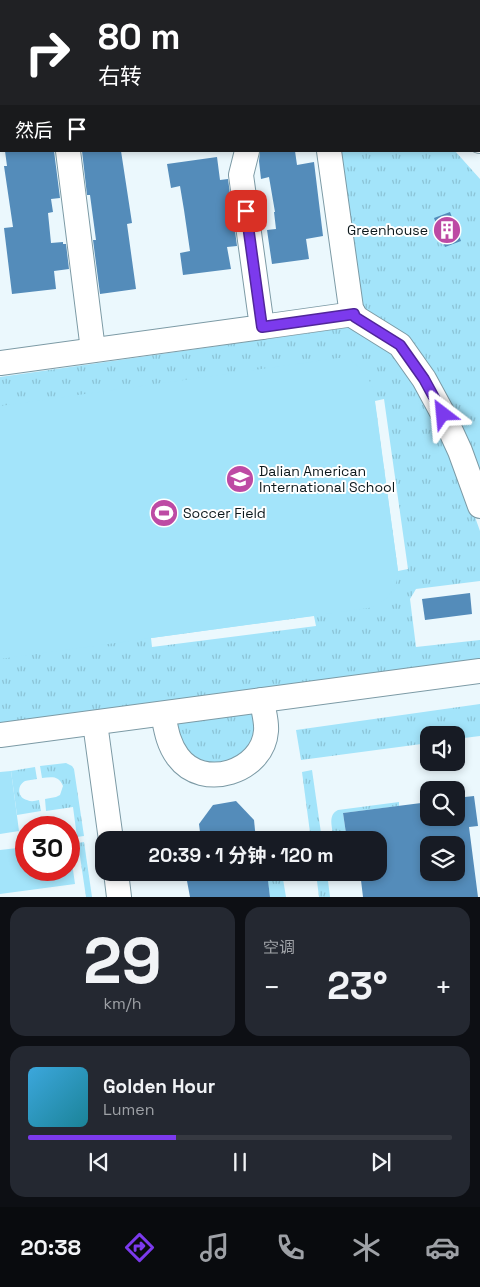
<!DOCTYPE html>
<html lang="zh">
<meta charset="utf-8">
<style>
:root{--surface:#171b24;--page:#242831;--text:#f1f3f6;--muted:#9ea1a6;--line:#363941;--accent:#7c3aed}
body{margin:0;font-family:"Space Grotesk","Noto Sans SC",sans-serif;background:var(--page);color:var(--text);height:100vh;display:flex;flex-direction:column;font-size:19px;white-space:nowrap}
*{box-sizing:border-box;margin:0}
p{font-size:16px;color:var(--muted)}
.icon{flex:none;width:28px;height:28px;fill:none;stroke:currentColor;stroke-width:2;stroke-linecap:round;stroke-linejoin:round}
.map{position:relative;height:897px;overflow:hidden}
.details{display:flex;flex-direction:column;gap:10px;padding:10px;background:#0d0f14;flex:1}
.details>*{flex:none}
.banner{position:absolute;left:0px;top:0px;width:480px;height:152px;box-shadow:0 2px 8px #0003;background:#202124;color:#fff;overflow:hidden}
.buttons{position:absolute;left:420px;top:726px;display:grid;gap:10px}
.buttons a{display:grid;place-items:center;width:45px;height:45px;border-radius:10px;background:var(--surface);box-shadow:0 2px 8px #0003;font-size:25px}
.speed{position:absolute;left:15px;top:816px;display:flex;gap:10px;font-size:25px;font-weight:700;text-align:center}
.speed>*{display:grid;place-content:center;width:65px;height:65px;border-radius:50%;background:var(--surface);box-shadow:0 2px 8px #0003;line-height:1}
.speed .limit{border:8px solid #d22;background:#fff;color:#111}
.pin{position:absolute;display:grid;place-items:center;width:42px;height:42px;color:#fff;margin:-21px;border-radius:10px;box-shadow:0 2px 8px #0006}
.me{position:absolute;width:55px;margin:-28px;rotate:331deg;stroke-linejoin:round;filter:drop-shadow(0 0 4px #0008)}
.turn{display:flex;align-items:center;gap:18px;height:105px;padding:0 15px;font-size:22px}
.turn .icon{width:65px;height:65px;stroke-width:2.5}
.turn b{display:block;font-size:35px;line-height:42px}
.then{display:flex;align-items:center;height:48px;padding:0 15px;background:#0003;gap:10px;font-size:19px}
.big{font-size:38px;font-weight:700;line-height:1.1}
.details .widget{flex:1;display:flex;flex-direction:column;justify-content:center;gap:8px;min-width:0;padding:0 18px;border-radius:15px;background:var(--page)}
.details .dial{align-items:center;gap:0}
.dial b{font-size:65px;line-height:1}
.song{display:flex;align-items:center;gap:15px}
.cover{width:60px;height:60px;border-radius:8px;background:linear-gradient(135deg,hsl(200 70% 55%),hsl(190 70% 35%))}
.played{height:5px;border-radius:2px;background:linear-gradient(90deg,var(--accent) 35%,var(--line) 35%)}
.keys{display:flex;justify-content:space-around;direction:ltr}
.heat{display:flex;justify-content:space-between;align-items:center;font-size:28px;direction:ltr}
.details .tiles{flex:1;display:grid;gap:10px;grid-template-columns:1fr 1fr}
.widget:last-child{grid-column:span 2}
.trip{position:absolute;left:95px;top:831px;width:292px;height:50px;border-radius:15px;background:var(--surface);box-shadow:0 2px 8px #0003;font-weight:700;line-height:50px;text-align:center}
.tab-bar{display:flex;height:80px;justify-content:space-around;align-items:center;background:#090b0e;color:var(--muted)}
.tab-bar .icon{width:35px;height:35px}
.tab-bar .selected{color:var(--accent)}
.tab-bar b{font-size:22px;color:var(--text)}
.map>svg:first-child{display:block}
</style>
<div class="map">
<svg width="480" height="897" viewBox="0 0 480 897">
<defs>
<pattern id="grass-tufts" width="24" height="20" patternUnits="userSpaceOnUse" patternTransform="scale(1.25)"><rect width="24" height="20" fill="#a3e4fa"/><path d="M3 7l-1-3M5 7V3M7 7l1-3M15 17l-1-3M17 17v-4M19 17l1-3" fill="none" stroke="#8bc3d6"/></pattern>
<pattern id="forest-firs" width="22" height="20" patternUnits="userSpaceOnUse" patternTransform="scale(1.25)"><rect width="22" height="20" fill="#a3e4fa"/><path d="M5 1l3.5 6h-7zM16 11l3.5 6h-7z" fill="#8bc3d6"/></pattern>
</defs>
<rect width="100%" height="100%" fill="#ebf8fd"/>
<!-- grass -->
<g fill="url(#grass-tufts)" fill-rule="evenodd">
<polygon points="335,151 455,151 480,179 480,479 450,411 360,314"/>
<path d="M358,326L398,350L447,439L480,531V581L416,589L410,599L416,647L480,640V660L0,726V377ZM384,399L408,569L398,571L375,401ZM314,616L316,626L152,647L151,638Z"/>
<polygon points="262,700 252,760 192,769 163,714"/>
<polygon points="480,704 480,736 456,739 456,735 429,735 429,743 301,760 296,730"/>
<path d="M66,763L72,766L74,769L84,836L77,837L73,807L46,811L45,799L56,797L60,795L63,786C59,775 51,777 42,778L40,766Z"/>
<path d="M35,767L37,779C33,780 28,780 25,781C16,786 18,798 27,800C31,802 35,801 39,800L41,811L17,815L11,771Z"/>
<polygon points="312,770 322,840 311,840 302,772"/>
<path d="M399,802V806L343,813L346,833L333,835C332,825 328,815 338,810Z"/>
<polygon points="84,842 92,897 86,897 78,843"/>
<polygon points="267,873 282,873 286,897 270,897"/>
<polygon points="316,873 327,873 330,897 319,897"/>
</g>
<!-- forest -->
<polygon fill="url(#forest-firs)" points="236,0 480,0 480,123 479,122 479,1 239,1"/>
<!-- garden -->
<g fill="#a3e4fa">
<path d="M339,358C356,360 367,373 373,389L398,571C398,589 386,602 369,608L0,659V406Z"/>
<polygon points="11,771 19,831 0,834 0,772"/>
<polygon points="69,841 75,884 0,894 0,850 26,847 26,870 69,870"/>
</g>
<!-- building -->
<g fill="#548cba" fill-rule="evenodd">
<polygon points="5,151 54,151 60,198 51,199 53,212 48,213 51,243 63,242 63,244 66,244 69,269 54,271 56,289 12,294 4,228 13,227 4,166 7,166"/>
<polygon points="82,151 121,151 132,223 127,224 136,289 100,294 93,240 96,240 90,195 87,195"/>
<polygon points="260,151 295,151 297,165 314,162 323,236 306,239 309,259 272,264 267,230 276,229 274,212 275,212 269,177 261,179 259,161"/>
<polygon points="217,157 220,180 228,179 237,246 227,247 231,269 183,275 180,253 190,251 184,210 180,186 171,188 167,164"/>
<polygon points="450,212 461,241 445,247 434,218"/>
<polygon points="470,593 472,614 425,620 422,599"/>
<path d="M474,796L478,826L469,827L478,897H363L360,872H379V840H347L343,813L429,802V818H456V798ZM429,845H456V872H429Z"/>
<polygon points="236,801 254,820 256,840 201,840 199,824 213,805"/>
<polygon points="202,872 267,872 270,897 190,897 187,881 203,879"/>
</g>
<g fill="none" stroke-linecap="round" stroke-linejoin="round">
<defs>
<g id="minor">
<polyline points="197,0 200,1"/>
<polyline points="0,23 1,23"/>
<polyline points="479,140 480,141"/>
<polyline points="68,151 93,350"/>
<polyline points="329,151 351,308 355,317 400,345 424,379 443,414 460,451 480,506"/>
<polyline points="262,327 354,314"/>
<polyline points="0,363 262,327 241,175 247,151"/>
<path d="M163,714C166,729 168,744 178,757C203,791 263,772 266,731C267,721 263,710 262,700"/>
<polyline points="95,723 111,840"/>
<polyline points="0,735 480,671"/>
<polyline points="116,872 119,897"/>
</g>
</defs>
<!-- minor casing -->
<use href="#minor" stroke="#7c9aa5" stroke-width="26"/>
<!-- minor -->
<use href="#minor" stroke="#fff" stroke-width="24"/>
</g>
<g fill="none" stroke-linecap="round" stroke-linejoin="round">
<defs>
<polyline id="route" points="246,211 262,327 354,314 355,317 400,345 424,379 443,414"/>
</defs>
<!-- route casing -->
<use href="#route" stroke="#51269a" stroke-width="12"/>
<!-- route -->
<use href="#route" stroke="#7c3aed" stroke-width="9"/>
</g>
<!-- icons -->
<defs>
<symbol id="building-disc" viewBox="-11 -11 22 22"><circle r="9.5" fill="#bd4aa4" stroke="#fff"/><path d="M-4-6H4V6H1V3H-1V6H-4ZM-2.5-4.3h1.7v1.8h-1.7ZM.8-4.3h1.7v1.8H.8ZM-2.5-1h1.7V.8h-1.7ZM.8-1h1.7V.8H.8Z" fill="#fff"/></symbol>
<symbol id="school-disc" viewBox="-11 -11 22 22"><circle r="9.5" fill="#bd4aa4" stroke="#fff"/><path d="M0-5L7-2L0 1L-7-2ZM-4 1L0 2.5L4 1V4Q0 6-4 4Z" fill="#fff"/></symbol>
<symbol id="stadium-disc" viewBox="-11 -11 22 22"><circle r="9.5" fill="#bd4aa4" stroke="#fff"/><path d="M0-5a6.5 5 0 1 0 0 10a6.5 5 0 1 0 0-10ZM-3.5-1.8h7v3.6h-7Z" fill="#fff"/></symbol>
</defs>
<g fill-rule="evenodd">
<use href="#building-disc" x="431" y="214" width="32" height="32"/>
<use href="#school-disc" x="224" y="463" width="32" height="32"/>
<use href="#stadium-disc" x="148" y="497" width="32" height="32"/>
</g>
<g text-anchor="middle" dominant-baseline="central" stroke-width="4" stroke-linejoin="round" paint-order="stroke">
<!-- poi labels -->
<g font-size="14" fill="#0c181c" stroke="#fff" text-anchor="start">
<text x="428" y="230" text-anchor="end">Greenhouse</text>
<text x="259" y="471">Dalian American<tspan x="259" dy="16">International School</tspan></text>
<text x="183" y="513">Soccer Field</text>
</g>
</g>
</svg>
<div class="buttons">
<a><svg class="icon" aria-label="sound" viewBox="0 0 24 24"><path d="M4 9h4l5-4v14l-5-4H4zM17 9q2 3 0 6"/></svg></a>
<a><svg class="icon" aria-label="search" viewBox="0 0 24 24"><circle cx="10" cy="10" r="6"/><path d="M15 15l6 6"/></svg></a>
<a><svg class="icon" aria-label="layers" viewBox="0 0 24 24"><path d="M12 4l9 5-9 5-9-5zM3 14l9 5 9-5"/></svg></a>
</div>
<div class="speed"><div class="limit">30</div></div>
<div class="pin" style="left:246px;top:211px;background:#d93025"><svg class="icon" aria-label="arrive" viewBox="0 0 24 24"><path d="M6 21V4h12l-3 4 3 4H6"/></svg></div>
<svg class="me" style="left:443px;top:414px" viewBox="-20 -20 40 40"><path d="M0-17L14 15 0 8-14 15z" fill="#7c3aed" stroke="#fff" stroke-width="4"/></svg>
<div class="trip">20:39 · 1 分钟 · 120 m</div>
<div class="banner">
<div class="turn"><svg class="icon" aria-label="right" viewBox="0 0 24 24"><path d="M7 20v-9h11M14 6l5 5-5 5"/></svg><div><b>80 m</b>右转</div></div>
<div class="then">然后<svg class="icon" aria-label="arrive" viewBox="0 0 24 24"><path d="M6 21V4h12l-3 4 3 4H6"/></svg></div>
</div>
</div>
<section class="details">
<div class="tiles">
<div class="widget dial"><b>29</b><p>km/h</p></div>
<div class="widget"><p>空调</p>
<div class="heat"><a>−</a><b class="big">23°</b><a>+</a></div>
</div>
<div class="widget">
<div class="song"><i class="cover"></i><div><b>Golden Hour</b><p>Lumen</p></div></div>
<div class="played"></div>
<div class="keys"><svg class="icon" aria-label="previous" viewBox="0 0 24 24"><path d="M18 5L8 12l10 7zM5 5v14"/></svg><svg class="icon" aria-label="pause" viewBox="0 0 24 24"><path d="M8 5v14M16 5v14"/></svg><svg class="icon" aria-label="next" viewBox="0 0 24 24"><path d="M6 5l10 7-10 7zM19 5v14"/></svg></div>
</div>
</div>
</section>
<nav class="tab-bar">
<b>20:38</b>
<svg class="icon selected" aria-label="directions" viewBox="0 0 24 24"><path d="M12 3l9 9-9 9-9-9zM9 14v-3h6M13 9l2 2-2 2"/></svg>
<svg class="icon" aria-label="music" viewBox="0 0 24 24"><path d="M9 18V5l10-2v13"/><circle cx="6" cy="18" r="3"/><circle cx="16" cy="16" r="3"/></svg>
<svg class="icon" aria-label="phone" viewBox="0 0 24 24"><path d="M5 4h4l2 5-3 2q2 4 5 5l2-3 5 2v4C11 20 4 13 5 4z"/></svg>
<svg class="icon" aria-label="climate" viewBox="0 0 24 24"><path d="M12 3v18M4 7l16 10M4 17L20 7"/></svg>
<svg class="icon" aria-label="car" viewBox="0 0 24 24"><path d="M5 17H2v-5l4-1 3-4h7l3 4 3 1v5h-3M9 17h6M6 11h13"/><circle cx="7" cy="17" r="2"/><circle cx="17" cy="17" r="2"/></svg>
</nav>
